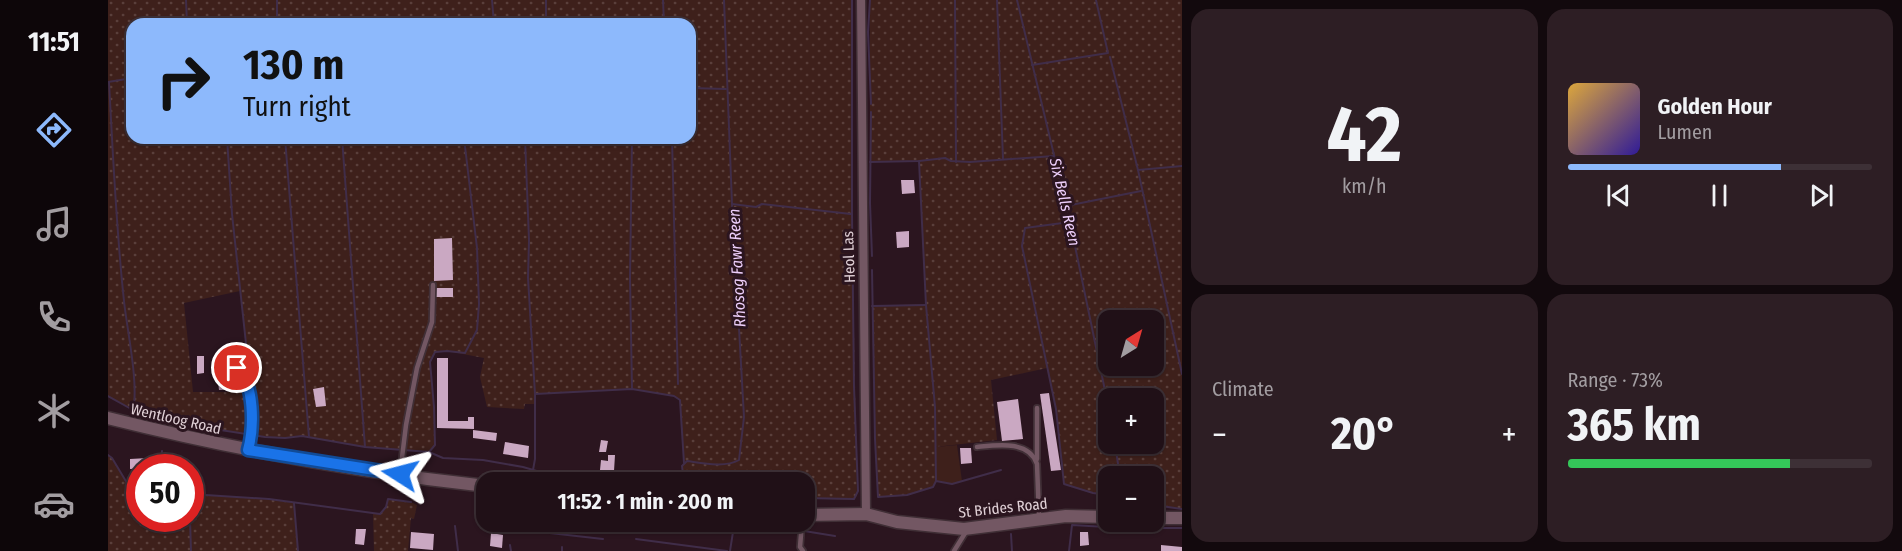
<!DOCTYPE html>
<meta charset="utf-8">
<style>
:root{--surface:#201017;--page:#2d1e24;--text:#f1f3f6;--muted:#a29da1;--line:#3d3036;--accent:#8db9fc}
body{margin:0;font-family:"Fira Sans Condensed",sans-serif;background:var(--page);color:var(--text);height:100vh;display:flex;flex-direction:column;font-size:22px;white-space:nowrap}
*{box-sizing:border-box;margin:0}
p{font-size:20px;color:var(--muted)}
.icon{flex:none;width:33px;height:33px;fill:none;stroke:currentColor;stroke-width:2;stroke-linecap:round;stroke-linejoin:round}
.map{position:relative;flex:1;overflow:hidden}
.side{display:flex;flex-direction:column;gap:9px;padding:9px;background:#12090d;width:720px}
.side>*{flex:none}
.banner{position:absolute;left:18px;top:18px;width:570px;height:126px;border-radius:18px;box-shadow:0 2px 4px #0004,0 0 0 2px var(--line);background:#8db9fc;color:#111;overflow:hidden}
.needle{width:39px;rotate:37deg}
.tools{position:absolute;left:990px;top:310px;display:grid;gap:12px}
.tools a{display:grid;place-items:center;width:66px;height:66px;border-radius:12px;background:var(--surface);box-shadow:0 2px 4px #0004,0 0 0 2px var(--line);font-size:30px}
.speed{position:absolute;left:18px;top:454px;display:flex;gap:12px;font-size:30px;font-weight:700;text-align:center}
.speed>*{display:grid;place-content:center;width:78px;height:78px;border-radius:50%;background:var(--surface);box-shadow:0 2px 4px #0004,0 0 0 2px var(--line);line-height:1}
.speed .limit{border:9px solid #d22;background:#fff;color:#111}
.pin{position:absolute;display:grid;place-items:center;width:51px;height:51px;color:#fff;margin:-26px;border:3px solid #fff;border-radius:50%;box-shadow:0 2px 6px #0007}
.me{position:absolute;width:66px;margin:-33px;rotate:279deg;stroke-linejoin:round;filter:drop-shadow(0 0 4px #0008)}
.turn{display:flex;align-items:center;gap:21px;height:126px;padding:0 18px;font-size:27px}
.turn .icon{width:78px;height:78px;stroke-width:2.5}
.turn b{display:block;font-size:42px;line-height:51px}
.big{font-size:45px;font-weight:700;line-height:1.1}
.side .card{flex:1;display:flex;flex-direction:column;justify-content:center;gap:9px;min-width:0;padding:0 21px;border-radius:18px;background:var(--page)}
.side .dial{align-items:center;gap:0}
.dial b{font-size:78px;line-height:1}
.song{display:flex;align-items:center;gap:18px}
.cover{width:72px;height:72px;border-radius:9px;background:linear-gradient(135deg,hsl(40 70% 55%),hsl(250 70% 35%))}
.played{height:6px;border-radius:3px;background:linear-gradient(90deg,var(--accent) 70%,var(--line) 70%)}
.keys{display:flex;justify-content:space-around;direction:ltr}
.heat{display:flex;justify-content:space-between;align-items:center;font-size:33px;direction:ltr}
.charge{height:9px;border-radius:4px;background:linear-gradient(90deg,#34c759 73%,var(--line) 0)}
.side .tiles{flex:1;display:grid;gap:9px;grid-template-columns:repeat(2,1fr)}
.trip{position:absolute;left:368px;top:472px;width:339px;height:60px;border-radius:18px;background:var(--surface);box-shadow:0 2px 4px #0004,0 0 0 2px var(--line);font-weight:700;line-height:60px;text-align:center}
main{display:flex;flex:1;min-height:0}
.dock{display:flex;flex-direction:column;width:108px;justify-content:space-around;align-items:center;background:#0d0609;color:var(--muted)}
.dock .icon{width:42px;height:42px}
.dock .selected{color:var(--accent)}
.dock b{font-size:27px;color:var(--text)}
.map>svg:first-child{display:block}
</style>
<main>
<nav class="dock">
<b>11:51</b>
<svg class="icon selected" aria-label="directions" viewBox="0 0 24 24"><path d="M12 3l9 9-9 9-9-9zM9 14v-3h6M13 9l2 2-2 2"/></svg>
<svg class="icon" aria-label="music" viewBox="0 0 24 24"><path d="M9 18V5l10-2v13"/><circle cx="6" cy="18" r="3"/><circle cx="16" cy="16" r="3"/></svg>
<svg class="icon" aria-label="phone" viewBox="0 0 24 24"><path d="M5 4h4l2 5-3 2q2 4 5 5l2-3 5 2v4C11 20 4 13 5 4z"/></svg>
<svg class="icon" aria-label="climate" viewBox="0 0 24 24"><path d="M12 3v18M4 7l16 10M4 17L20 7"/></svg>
<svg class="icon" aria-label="car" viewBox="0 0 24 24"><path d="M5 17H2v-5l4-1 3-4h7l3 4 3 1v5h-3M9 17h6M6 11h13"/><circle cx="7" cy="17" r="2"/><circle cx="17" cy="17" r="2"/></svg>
</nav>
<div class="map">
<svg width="1074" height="551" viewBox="0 0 1074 551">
<defs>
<pattern id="grass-dots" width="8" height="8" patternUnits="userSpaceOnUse" patternTransform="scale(1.5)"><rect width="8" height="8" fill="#3e201b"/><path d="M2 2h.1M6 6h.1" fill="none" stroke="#5a3f3b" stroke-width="1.8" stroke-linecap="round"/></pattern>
</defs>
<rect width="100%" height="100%" fill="#2b151f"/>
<!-- grass -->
<g fill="url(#grass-dots)" fill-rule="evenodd">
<path d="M0,0H744V214L749,496L746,499L742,500L696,498V483H576L574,466L576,463L572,400L566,396L524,389L427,394V404H417L416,409L379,407L372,377L376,358L339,351L327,353L322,362L326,407L327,445L321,452L257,447L194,436L177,438L148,436L132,291L76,303L85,392H137L139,428L134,433L54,421L25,410L0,396ZM24,24H582V138H24Z"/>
<path d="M762,0H1074V509L1046,505V477H1000V495L985,493L956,484L948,409L939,368L883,380L889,440L827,447L828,481L825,487L799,495L770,497L767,439L764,306L818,304L811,162H762ZM1000,321H1046V366H1000ZM1000,399H1046V444H1000Z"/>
<polygon points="0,455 4,458 25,493 31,493 32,519 82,519 83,494 161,499 186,503 190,551 0,551"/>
<polygon points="280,499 303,502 309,505 306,519 303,518 300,551 266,551 265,513 272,514 278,507"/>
</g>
<!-- garden -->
<polygon fill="#3e201b" points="849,445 854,481 844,484 828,481 827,447"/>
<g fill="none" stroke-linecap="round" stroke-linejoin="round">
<!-- stream -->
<g stroke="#402d49" stroke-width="2">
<polyline points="78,0 79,24"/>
<polyline points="169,0 169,24"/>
<polyline points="384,0 386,24"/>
<polyline points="438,0 438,24"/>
<polyline points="555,0 556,24"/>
<polyline points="762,0 760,32 763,104"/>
<polyline points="847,0 848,162"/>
<polyline points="889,0 895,159"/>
<polyline points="909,0 962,222 1000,405"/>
<polyline points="1002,57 1030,170 1074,374"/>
<polyline points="924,65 1000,53 988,0"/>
<polyline points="0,82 24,78"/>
<path d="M1,82C5,155 8,228 16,301C19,330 31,384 25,410"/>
<polyline points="582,88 618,89"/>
<polyline points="763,112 762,203 764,256"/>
<polyline points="119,138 124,214 148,436"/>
<polyline points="177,138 201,437"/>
<polyline points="234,138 257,447"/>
<polyline points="417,138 421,240 420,278 427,394 427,459 425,470"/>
<polyline points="524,138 522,278 524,389"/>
<polyline points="564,138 570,384"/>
<polyline points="811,161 818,305 827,407 828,481"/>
<polyline points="762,162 811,161 837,158 843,161 862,162 946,156"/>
<polyline points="1030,170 1074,166"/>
<polyline points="624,204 648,207 654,204 743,214"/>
<polyline points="958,206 1033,191"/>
<polyline points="962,222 917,228 914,246 948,409 956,484 985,493 1000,495"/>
<polyline points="764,270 767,439 770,497 799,495 825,487 828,481 844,484 893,470"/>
<polyline points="764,306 818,305"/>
<polyline points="427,394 524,389 566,396 572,400 576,463"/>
<polyline points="0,396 25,410 54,421 157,437 177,438 194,436 257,447 321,452 335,458 375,460 415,467 439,474 525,483"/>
<polyline points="1007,444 1012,477"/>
<polyline points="321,452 327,445 326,407 322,362 327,352 339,351 357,353 369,330 371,304 369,248 356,138"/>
<polyline points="0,455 4,458 25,493 32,493"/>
<polyline points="52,468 54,451"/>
<path d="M576,483L574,466L579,461C594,463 617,468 631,460L636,417L624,204L616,0"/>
<polyline points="82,494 161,499 272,514 278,507 280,499 303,502"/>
<polyline points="696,498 746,499 750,491 746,387 744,214 744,0"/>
<polyline points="186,503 190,551"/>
<polyline points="1046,505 1074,509"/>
<polyline points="82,519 83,551"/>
<polyline points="347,526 350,551"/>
<polyline points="424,531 495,539"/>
<polyline points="903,534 904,551"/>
<polyline points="528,539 619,551"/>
<polyline points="402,545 403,551"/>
<polyline points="454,547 454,551"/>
<polyline points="622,551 625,532 690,530 727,536"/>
<polyline points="961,551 964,525 1015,528 1074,528"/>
</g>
</g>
<!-- building -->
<g fill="#caa8c2">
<polygon points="793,180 806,180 807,193 794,194"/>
<polygon points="801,231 801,247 789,248 788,232"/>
<polygon points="344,238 345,280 326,281 326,239"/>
<rect x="327" y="288" width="18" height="9"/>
<polygon points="89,356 96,356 96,373 89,374"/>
<polygon points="329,358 340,358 340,421 360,421 360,417 366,417 366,429 329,428"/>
<polygon points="134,380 135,389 111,390 110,381"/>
<polygon points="216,387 218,406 208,407 205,389"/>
<polygon points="941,393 953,470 943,471 932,394"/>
<polygon points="910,399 915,439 894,441 889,402"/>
<polygon points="365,430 389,433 388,441 365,438"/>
<polygon points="493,440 500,441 498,452 491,452"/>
<polygon points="397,442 421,446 420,458 395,454"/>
<polygon points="852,448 863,448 864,463 853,464"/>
<polygon points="500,455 507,455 506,471 492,470 493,460 500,461"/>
<polygon points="40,458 40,468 22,469 22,459"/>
<polygon points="248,529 258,529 256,545 247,544"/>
<polygon points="303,532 326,534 325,550 302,548"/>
<polygon points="972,532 980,532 981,545 972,546"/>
<polygon points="383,533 395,535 394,548 382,546"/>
<polygon points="1053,545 1074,547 1074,551 1053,551"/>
</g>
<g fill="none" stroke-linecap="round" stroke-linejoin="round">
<defs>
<g id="lane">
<polyline points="109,359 129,368 139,379 145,427 140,447"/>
<path d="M869,447C889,445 921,440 929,464L931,517"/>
<polyline points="929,459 929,408"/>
<polyline points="292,474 298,425 309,368 324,322 325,285"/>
<polyline points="694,522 692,547 695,551"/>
<polyline points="846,551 859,530"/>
</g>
<polyline id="street" points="753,0 758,514"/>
<g id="secondary">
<path d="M0,418C124,449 251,472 378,486"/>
<polyline points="696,515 758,514 789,522 856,529 958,516 1000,517"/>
<polyline points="1046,518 1074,518"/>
</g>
</defs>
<!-- lane casing -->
<use href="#lane" stroke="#402f36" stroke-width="8"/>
<!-- street casing -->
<use href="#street" stroke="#402f36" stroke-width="11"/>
<!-- secondary casing -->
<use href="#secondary" stroke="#402f36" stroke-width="15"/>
<!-- lane -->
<use href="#lane" stroke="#735763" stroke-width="4.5"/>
<!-- street -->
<use href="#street" stroke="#735763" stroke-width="8"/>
<!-- secondary -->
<use href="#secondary" stroke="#735763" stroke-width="12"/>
</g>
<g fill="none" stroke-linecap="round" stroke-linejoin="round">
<defs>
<path id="route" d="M129,368C147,384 146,428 140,450L292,474"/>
</defs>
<!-- route casing -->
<use href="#route" stroke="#114b97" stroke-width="15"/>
<!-- route -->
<use href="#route" stroke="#1a73e8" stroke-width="10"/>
</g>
<g text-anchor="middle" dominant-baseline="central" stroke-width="6" stroke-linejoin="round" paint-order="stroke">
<!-- street labels -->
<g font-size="15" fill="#e0d0d6" stroke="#2b151f">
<text transform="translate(741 257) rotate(-92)">Heol Las</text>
<text transform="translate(68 419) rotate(13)">Wentloog Road</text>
<text transform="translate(895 508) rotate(-6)">St Brides Road</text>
</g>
<!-- water labels -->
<g font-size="16" font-style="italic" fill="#edcffb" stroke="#2b151f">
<text transform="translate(957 202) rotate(77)">Six Bells Reen</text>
<text transform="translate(629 268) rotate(-93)">Rhosog Fawr Reen</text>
</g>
</g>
</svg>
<div class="tools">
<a><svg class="needle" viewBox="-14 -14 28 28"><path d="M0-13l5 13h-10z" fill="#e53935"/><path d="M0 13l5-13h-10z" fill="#a29da1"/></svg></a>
<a>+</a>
<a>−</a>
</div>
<div class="speed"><div class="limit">50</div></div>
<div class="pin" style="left:129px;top:368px;background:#d93025"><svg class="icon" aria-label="arrive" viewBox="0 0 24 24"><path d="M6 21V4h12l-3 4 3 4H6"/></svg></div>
<svg class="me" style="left:292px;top:474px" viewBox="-20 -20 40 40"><path d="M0-17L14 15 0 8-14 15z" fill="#1a73e8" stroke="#fff" stroke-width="4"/></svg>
<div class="trip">11:52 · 1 min · 200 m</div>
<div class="banner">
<div class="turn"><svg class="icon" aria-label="right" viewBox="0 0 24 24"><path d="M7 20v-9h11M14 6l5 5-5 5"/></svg><div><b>130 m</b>Turn right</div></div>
</div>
</div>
<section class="side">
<div class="tiles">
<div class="card dial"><b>42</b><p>km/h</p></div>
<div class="card">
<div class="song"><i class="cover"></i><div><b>Golden Hour</b><p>Lumen</p></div></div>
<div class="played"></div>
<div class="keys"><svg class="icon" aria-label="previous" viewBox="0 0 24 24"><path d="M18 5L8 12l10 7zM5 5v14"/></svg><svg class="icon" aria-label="pause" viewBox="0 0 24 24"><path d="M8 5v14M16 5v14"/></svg><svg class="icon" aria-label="next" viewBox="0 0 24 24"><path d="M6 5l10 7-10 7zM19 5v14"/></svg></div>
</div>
<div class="card"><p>Climate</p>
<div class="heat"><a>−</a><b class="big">20°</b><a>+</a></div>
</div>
<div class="card"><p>Range · 73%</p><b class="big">365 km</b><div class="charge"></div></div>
</div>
</section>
</main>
